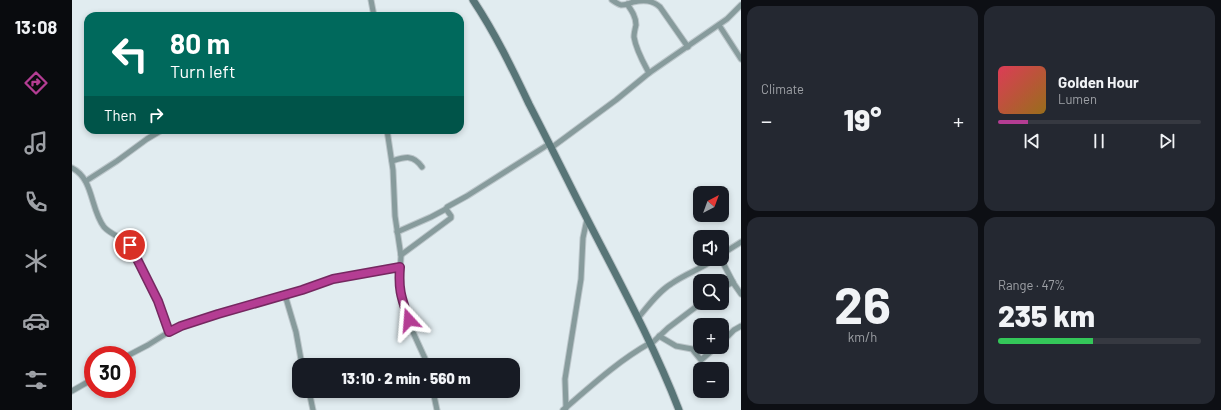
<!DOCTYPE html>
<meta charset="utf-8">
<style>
:root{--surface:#171b24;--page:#242831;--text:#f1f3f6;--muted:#9ea1a6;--line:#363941;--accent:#b43d93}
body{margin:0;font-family:Barlow,sans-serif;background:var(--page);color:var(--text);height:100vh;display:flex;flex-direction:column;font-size:15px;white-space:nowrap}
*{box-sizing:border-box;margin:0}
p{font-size:13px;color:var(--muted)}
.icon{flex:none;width:22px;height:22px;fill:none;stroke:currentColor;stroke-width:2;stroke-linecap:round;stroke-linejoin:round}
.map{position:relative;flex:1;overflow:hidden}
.panel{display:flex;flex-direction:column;gap:6px;padding:6px;background:#0d0f14;width:480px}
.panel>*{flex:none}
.hud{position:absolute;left:12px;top:12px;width:380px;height:122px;border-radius:12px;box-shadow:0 2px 6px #0003;background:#00695c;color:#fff;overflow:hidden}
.needle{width:26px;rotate:41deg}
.buttons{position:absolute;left:621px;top:186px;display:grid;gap:8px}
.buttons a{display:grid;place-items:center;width:36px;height:36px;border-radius:8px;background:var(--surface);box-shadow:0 2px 6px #0003;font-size:20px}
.speed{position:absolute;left:12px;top:346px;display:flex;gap:8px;font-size:20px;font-weight:700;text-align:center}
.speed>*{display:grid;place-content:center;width:52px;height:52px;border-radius:50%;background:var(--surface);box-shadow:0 2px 6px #0003;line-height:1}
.speed .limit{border:6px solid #d22;background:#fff;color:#111}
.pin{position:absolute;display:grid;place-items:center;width:34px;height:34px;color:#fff;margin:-17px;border:2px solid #fff;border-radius:50%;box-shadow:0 1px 4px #0007}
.me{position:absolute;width:44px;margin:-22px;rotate:341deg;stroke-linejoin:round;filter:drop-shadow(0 0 3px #0008)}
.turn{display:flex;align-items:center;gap:14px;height:84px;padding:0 20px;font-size:18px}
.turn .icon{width:52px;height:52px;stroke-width:2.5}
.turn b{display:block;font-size:28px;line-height:34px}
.then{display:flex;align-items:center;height:38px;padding:0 20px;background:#0003;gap:8px;font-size:15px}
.big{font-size:30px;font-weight:800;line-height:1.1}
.panel .tile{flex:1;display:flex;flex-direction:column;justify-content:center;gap:6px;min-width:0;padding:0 14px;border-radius:12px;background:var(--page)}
.panel .dial{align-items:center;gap:0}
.dial b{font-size:52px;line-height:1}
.song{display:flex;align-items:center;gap:12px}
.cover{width:48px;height:48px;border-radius:6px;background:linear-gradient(135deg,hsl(350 70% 55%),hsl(40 70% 35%))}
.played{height:4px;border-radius:2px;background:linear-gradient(90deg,var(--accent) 15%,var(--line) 15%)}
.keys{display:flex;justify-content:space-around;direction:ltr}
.heat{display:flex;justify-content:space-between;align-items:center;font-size:22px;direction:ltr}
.charge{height:6px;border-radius:3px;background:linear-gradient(90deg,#34c759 47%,var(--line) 0)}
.panel .tiles{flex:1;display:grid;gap:6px;grid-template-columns:repeat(2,1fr)}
.trip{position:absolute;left:220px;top:358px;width:228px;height:40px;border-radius:12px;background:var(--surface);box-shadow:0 2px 6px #0003;font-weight:800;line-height:40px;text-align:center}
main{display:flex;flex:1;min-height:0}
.tabs{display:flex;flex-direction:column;width:72px;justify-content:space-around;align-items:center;background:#090b0e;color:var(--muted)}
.tabs .icon{width:28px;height:28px}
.tabs .active{color:var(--accent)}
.tabs b{font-size:18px;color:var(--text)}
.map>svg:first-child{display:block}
</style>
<main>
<nav class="tabs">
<b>13:08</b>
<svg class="icon active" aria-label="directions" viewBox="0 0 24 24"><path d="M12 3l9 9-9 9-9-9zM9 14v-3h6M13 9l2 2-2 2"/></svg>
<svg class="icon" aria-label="music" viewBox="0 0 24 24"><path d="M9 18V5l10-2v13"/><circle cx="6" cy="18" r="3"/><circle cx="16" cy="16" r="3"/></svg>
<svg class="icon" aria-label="phone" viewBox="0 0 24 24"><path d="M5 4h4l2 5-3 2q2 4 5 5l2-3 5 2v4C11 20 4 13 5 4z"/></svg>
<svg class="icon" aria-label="climate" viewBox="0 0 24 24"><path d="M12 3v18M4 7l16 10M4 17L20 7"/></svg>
<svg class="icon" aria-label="car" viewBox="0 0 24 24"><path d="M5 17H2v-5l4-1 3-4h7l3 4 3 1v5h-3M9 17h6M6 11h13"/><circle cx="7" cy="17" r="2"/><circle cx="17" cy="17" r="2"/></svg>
<svg class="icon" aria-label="filters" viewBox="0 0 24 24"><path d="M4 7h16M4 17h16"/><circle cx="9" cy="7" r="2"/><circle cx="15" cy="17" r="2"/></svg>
</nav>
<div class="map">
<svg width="669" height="410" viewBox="0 0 669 410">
<rect width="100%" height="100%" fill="#e1ecf0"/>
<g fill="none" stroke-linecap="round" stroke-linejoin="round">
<defs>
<g id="minor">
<polyline points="299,0 302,16"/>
<path d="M540,0C543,2 546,4 549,5C553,5 557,4 561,2C572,0 580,0 588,7L616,47"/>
<path d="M555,4C560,11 564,17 564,25C563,29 562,33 562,37C564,50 571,62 577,73"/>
<polyline points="647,25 669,59"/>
<polyline points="315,130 321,170 323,216 329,256 327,287 329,298 340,330 356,365"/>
<polyline points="479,148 544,100 577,73 655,19 669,5"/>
<path d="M320,161C333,157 341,154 350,167"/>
<path d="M0,168C22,179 18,209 32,227C40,236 52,237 60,247L86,301L97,332"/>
<polyline points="14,181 45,161 75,139 90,130"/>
<polyline points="325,232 359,217 374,209"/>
<polyline points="650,254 669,242"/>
<polyline points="329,255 379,218 379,216 374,209 375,207 395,196 477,144"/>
<polyline points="649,259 662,284 669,294"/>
<polyline points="650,288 661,282"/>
<polyline points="213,295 224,332 230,365"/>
<path d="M566,318C576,306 586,292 599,284C613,274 629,269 643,259"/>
<polyline points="587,336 604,346 620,349 629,360 644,347"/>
<polyline points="650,342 662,330 669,326"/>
<polyline points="579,344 596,328 629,303"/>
<polyline points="55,356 76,345 100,330 146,314 230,290 261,279 328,267"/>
<polyline points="0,391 21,379"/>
<polyline points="237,391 241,410"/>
<polyline points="361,391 365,410"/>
<polyline points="494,408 493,379 509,279 511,238 515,219"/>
<path d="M491,410C519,386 546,361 578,343"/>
</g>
<path id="secondary" d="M401,0C423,33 440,68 457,104C472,133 487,163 502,193C538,265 578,335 607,410"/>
</defs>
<!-- minor casing -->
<use href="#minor" stroke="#bcc6ca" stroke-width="7"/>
<!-- secondary casing -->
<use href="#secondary" stroke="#bcc6ca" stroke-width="9"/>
<!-- minor -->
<use href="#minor" stroke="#879b9c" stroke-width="5"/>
<!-- secondary -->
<use href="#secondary" stroke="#587577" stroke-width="7"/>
</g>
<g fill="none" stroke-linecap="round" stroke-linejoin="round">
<defs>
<path id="route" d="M58,245L86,301L97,332L109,326L146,314L230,290L261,279L328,267C326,291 330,299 337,320"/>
</defs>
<!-- route casing -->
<use href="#route" stroke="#752860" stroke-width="10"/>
<!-- route -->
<use href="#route" stroke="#b43d93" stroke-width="7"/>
</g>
</svg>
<div class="buttons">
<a><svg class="needle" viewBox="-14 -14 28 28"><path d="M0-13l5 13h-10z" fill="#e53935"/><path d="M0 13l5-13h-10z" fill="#9ea1a6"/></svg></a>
<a><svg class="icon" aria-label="sound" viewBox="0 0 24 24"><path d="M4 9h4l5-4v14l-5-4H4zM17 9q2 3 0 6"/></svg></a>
<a><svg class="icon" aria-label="search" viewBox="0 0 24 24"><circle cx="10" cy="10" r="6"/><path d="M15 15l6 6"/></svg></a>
<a>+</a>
<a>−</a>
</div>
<div class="speed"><div class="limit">30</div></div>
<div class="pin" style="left:58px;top:245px;background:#d93025"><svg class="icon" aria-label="arrive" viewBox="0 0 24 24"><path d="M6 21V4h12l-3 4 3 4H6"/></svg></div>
<svg class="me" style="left:337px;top:320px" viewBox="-20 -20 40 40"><path d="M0-17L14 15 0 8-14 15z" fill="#b43d93" stroke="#fff" stroke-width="4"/></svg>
<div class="trip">13:10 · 2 min · 560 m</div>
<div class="hud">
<div class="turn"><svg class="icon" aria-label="left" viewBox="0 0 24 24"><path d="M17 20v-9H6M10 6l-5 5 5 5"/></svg><div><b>80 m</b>Turn left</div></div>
<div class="then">Then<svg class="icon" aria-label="right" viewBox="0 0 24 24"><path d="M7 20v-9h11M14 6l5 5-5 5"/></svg></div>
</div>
</div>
<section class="panel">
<div class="tiles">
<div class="tile"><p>Climate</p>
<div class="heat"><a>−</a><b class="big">19°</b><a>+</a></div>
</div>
<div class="tile">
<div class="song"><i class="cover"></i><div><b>Golden Hour</b><p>Lumen</p></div></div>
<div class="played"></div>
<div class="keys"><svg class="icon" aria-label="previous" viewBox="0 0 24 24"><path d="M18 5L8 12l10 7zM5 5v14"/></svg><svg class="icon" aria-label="pause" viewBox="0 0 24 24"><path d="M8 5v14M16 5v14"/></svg><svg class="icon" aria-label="next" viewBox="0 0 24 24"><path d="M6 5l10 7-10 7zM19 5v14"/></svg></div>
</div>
<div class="tile dial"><b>26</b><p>km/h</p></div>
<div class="tile"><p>Range · 47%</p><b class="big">235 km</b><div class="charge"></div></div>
</div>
</section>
</main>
